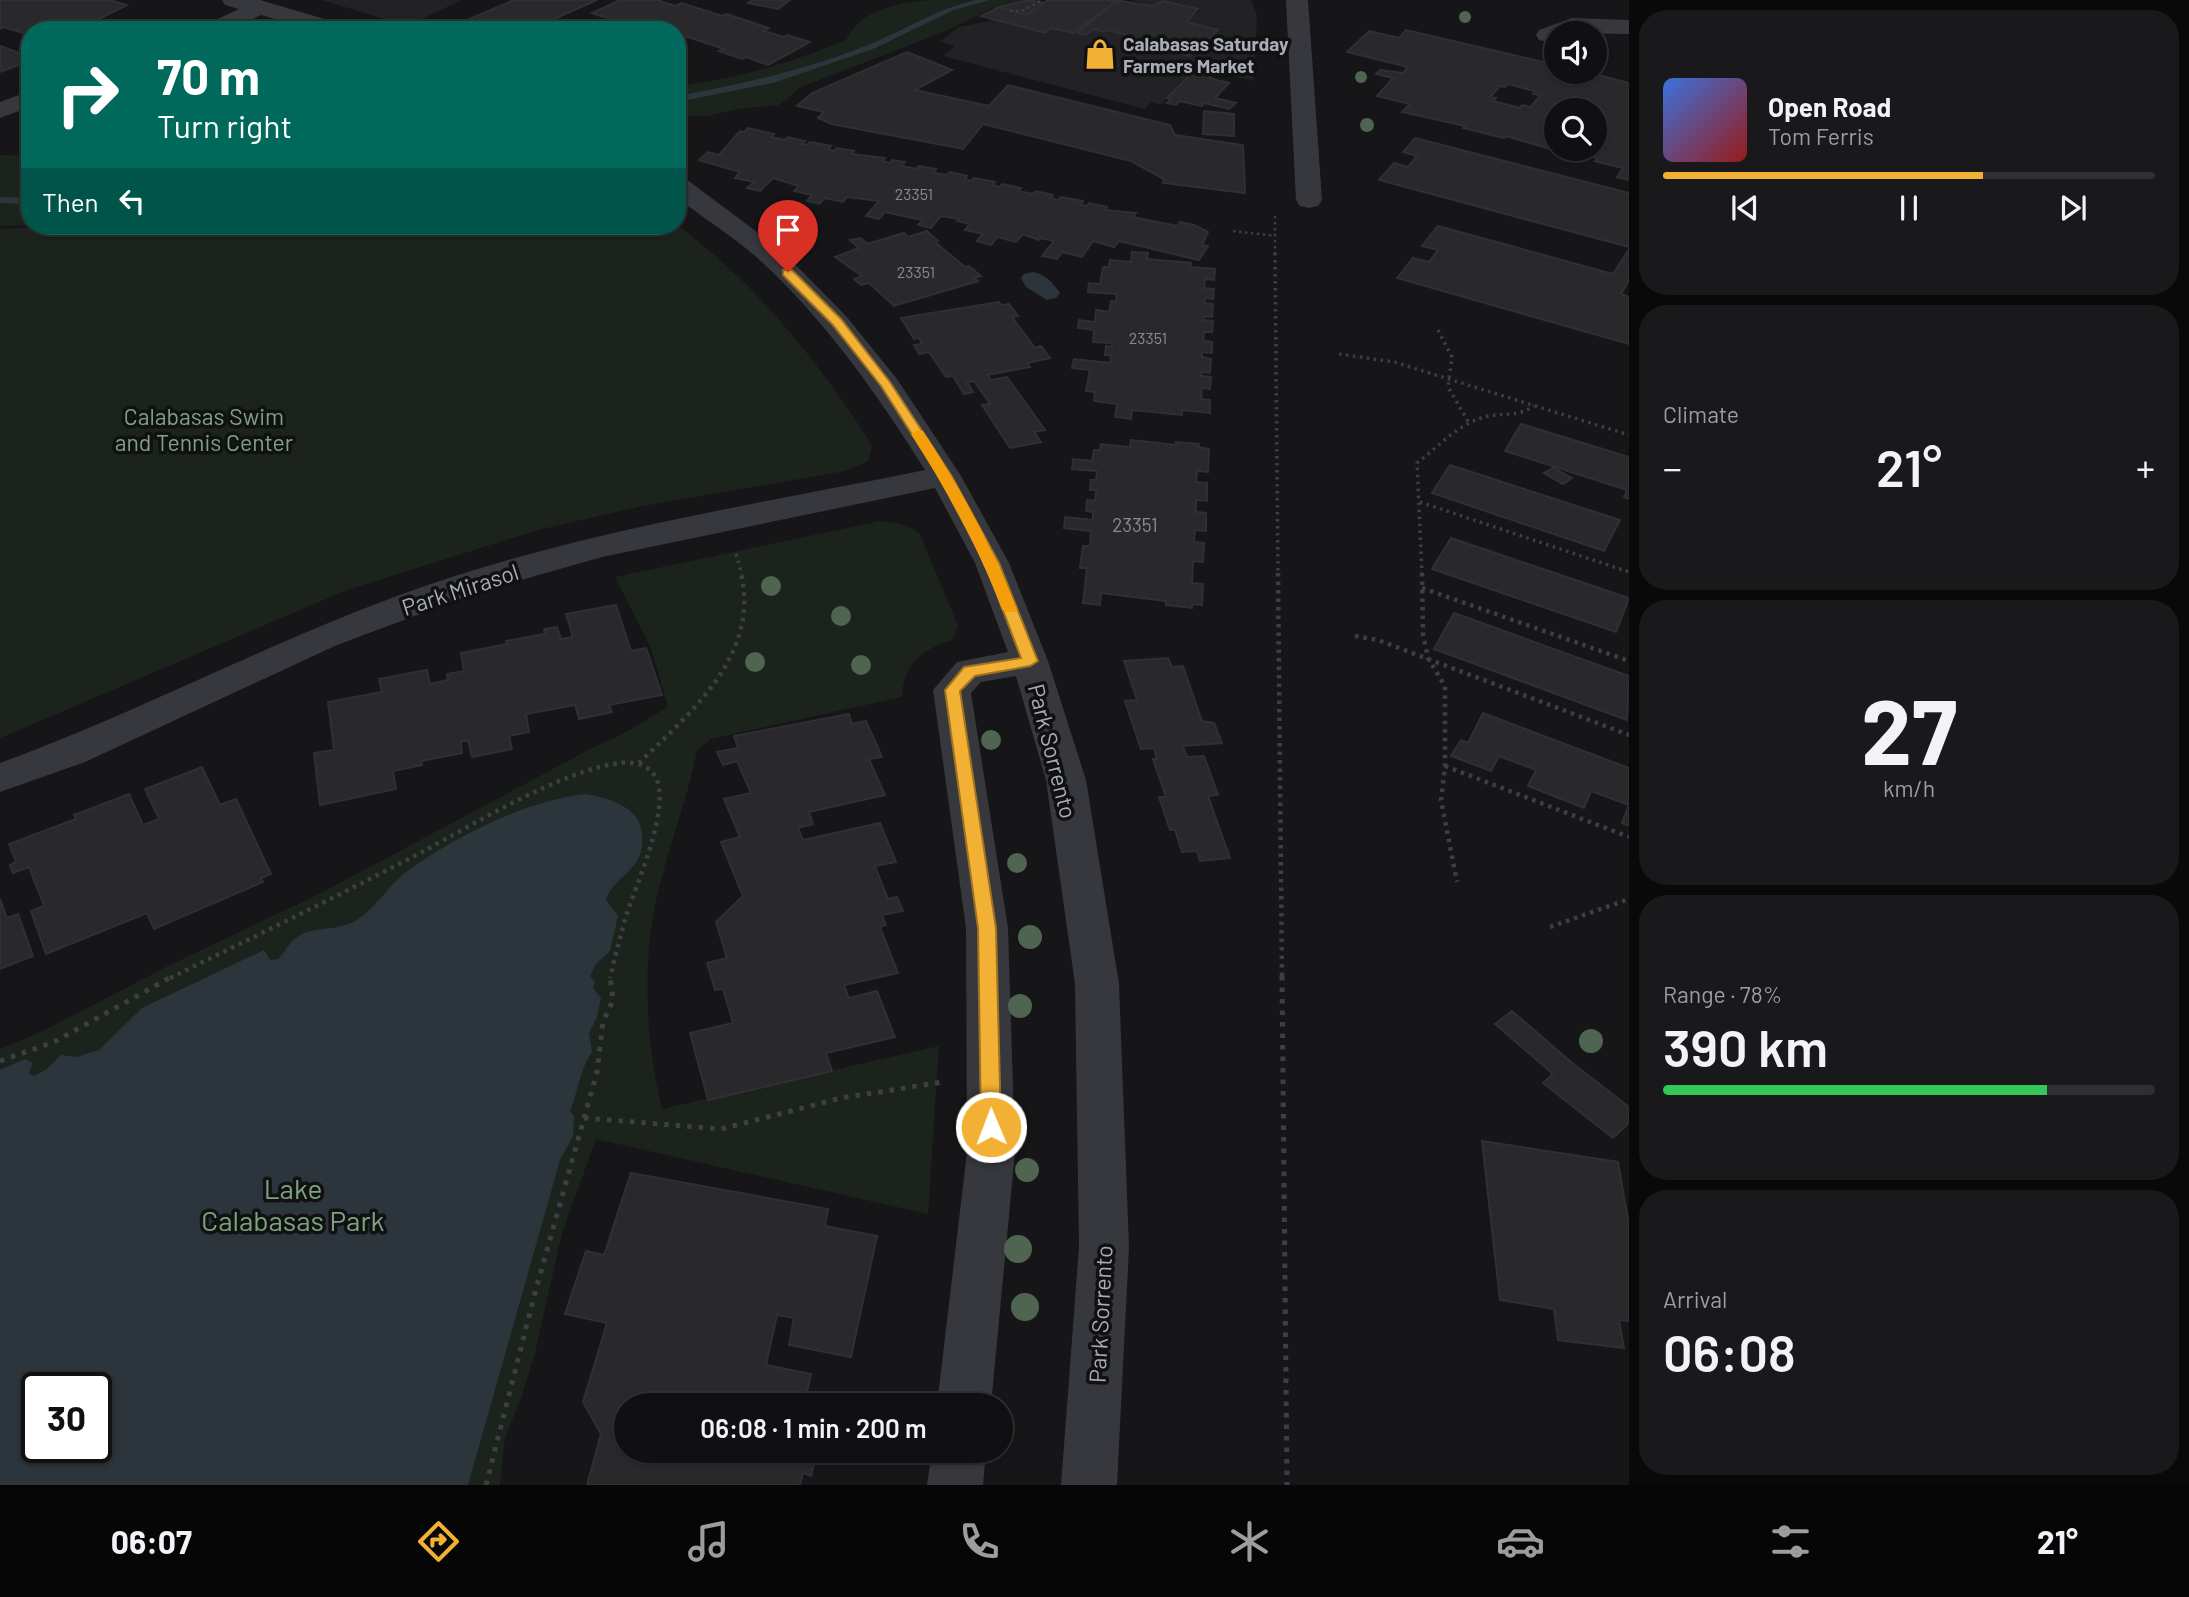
<!DOCTYPE html>
<meta charset="utf-8">
<style>
:root{--surface:#101012;--page:#19191b;--text:#f1f3f6;--muted:#9c9d9f;--line:#303032;--accent:#f2b134}
body{margin:0;font-family:Barlow,sans-serif;background:var(--page);color:var(--text);height:100vh;display:flex;flex-direction:column;font-size:26px;white-space:nowrap}
*{box-sizing:border-box;margin:0}
p{font-size:23px;color:var(--muted)}
.icon{flex:none;width:38px;height:38px;fill:none;stroke:currentColor;stroke-width:2;stroke-linecap:round;stroke-linejoin:round}
.map{position:relative;flex:1;overflow:hidden}
.details{display:flex;flex-direction:column;gap:10px;padding:10px;background:#09090a;width:560px}
.details>*{flex:none}
.banner{position:absolute;left:21px;top:21px;width:665px;height:214px;border-radius:28px;box-shadow:0 2px 5px #0004,0 0 0 2px var(--line);background:#00695c;color:#fff;overflow:hidden}
.buttons{position:absolute;left:1544px;top:21px;display:grid;gap:14px}
.buttons a{display:grid;place-items:center;width:63px;height:63px;border-radius:50%;background:var(--surface);box-shadow:0 2px 5px #0004,0 0 0 2px var(--line);font-size:35px}
.speed{position:absolute;left:21px;top:1372px;display:flex;gap:14px;font-size:35px;font-weight:700;text-align:center}
.speed>*{display:grid;place-content:center;width:91px;height:91px;border-radius:50%;background:var(--surface);box-shadow:0 2px 5px #0004,0 0 0 2px var(--line);line-height:1}
.speed .limit{border:4px solid #111;border-radius:10px;background:#fff;color:#111}
.pin{position:absolute;display:grid;place-items:center;width:60px;height:60px;color:#fff;margin:-72px -30px;border-radius:50% 50% 50% 0;rotate:-45deg;box-shadow:0 0 7px #0007}
.pin .icon{rotate:45deg}
.me{position:absolute;width:77px;margin:-38px;rotate:359deg;stroke-linejoin:round;filter:drop-shadow(0 0 5px #0008)}
.turn{display:flex;align-items:center;gap:24px;height:147px;padding:0 21px;font-size:32px}
.turn .icon{width:91px;height:91px;stroke-width:2.5}
.turn b{display:block;font-size:49px;line-height:60px}
.then{display:flex;align-items:center;height:66px;padding:0 21px;background:#0003;gap:14px;font-size:26px}
.big{font-size:52px;font-weight:600;line-height:1.1}
.details .widget{flex:1;display:flex;flex-direction:column;justify-content:center;gap:10px;min-width:0;padding:0 24px;border-radius:28px;background:var(--page)}
.details .dial{align-items:center;gap:0}
.dial b{font-size:91px;line-height:1}
.song{display:flex;align-items:center;gap:21px}
.cover{width:84px;height:84px;border-radius:10px;background:linear-gradient(135deg,hsl(220 70% 55%),hsl(0 70% 35%))}
.played{height:7px;border-radius:4px;background:linear-gradient(90deg,var(--accent) 65%,var(--line) 65%)}
.keys{display:flex;justify-content:space-around;direction:ltr}
.heat{display:flex;justify-content:space-between;align-items:center;font-size:38px;direction:ltr}
.charge{height:10px;border-radius:5px;background:linear-gradient(90deg,#34c759 78%,var(--line) 0)}
.trip{position:absolute;left:614px;top:1393px;width:399px;height:70px;border-radius:35px;background:var(--surface);box-shadow:0 2px 5px #0004,0 0 0 2px var(--line);font-weight:600;line-height:70px;text-align:center}
.tabs{display:flex;height:112px;justify-content:space-around;align-items:center;background:#060607;color:var(--muted)}
.tabs .icon{width:49px;height:49px}
.tabs .active{color:var(--accent)}
.tabs b{font-size:32px;color:var(--text)}
main{display:flex;flex:1;min-height:0}
.map>svg:first-child{display:block}
</style>
<main>
<div class="map">
<svg width="1629" height="1485" viewBox="0 0 1629 1485">
<rect width="100%" height="100%" fill="#161618"/>
<!-- built -->
<g fill="#222225">
<polygon points="322,0 462,0 407,26"/>
<polygon points="1132,0 1251,0 1257,15 1254,81 1196,68 1161,105 1151,102 1145,109 943,56 955,46 939,42 959,27 994,20 1044,33 1051,28 1086,35 1093,29 1107,30 1158,43 1154,47 1178,53 1208,29 1186,22 1200,10 1163,1 1152,6"/>
</g>
<!-- green -->
<g fill="#1c231d" fill-rule="evenodd">
<path d="M928,0H1025L997,6L941,33L801,87L779,105L737,109L708,116L677,117V86C739,79 789,63 846,40C861,9 896,4 928,0Z"/>
<polygon points="0,155 30,156 30,225 0,226"/>
<path d="M677,225C757,284 819,362 872,445L868,461L845,471L638,507L538,530L452,557L347,590L0,738V229L57,226Z"/>
<path d="M880,521C896,522 908,524 920,534L958,626L952,640C921,650 904,663 902,697L711,739L697,750C687,802 667,850 656,901C642,969 646,1041 662,1109L939,1046L928,1214L596,1139L562,1233L535,1353L522,1396L505,1438L500,1485H0V1049L43,1031L168,966L321,893L594,747L619,736L668,707L651,648L615,577ZM37,1388H96V1447H37Z"/>
</g>
<!-- water -->
<g fill="#2c353c" fill-rule="evenodd">
<path d="M1033,272C1046,275 1052,282 1060,293L1056,298L1047,300L1026,287L1021,278L1024,274Z"/>
<path d="M586,794C609,798 642,807 642,836C643,846 642,853 636,862C626,877 612,882 606,900L618,916L610,951L596,964L590,976L595,982L593,988L601,998L597,1017L589,1033L592,1052C580,1069 578,1091 570,1111L574,1116L573,1136L560,1160L468,1485H0V1070L25,1059L33,1063L29,1073L34,1076L47,1069L61,1055L77,1057L99,1050L142,1008L264,950L270,960L278,959C286,951 289,942 299,936C316,925 338,933 360,918C379,904 391,882 410,869C460,834 525,801 586,794ZM37,1388H96V1447H37Z"/>
</g>
<g fill="none" stroke-linecap="round" stroke-linejoin="round">
<!-- stream -->
<g fill="#2c353c" fill-rule="evenodd">
<path d="M976,0H990L954,10L873,49L773,83L677,102V96C742,84 806,70 868,45C905,30 936,9 976,0Z"/>
<polygon points="0,197 30,198 30,204 0,203"/>
</g>
</g>
<!-- building -->
<g fill="#29292c" stroke="#303034" stroke-width="2" fill-rule="evenodd">
<polygon points="0,0 109,0 127,5 77,30 30,30 30,35 3,27 0,29"/>
<polygon points="514,0 597,0 529,30 487,30 465,21"/>
<polygon points="620,0 657,0 675,6 682,3 722,16 727,14 769,28 764,31 784,37 787,35 810,42 768,65 746,57 742,59 719,51 724,49 685,36 677,36 677,30 659,30 641,23 633,27 592,13"/>
<polygon points="752,0 790,0 778,9 748,3"/>
<polygon points="1029,0 1044,3 1027,15 999,7"/>
<polygon points="1048,0 1118,0 1073,33 1051,28 1045,33 981,16 999,7 1027,15"/>
<polygon points="1121,1 1152,6 1163,1 1198,9 1186,22 1218,30 1189,56 1153,47 1158,43 1107,30 1104,32 1093,29 1086,35 1077,33 1114,3"/>
<path d="M1406,30L1556,65V72H1587L1629,83V180L1617,177L1623,168L1595,161L1597,158L1571,152L1569,154L1505,136L1504,138L1463,128L1465,126L1402,112L1410,104L1377,96L1393,78L1376,74L1380,70L1403,73L1408,67L1347,52L1369,31L1399,38ZM1508,84L1535,91L1533,94L1540,95L1531,107L1522,105L1520,108L1493,101L1496,98L1490,97L1500,86L1505,87ZM1556,110H1594V149H1556Z"/>
<polygon points="0,46 30,57 30,61 0,72"/>
<polygon points="907,52 952,70 915,90 989,106 1008,85 1170,125 1175,135 1243,145 1245,193 1163,183 1164,179 1131,161 983,124 963,149 832,124 818,118 824,112 797,106 812,93"/>
<polygon points="1195,70 1213,74 1209,78 1229,83 1215,98 1236,103 1229,109 1204,103 1202,106 1180,101 1176,105 1167,103 1171,99 1167,98"/>
<polygon points="1204,111 1234,114 1234,136 1203,134"/>
<polygon points="748,128 774,134 771,137 785,140 788,137 805,141 802,144 807,145 810,142 831,146 828,149 834,151 837,148 854,151 852,154 885,158 882,161 890,163 892,160 905,162 902,166 916,169 919,166 936,169 934,173 947,175 950,172 967,176 965,179 971,181 974,178 995,182 992,185 1000,187 1002,184 1021,188 1018,191 1033,194 1036,191 1053,195 1051,198 1058,200 1061,197 1083,201 1081,205 1087,206 1089,203 1107,207 1105,210 1136,213 1133,217 1177,226 1180,222 1194,225 1208,232 1202,245 1208,246 1199,260 1119,241 1114,247 1093,241 1082,257 1062,252 1057,259 1042,256 1054,241 1041,238 1039,240 1023,234 1016,242 997,237 991,245 977,241 983,234 965,230 970,224 957,221 959,219 941,216 931,228 918,225 922,220 885,212 879,219 866,216 879,201 847,197 843,202 825,198 819,204 807,201 812,195 794,191 799,186 773,178 760,191 747,188 754,182 735,178 740,172 699,160 708,152 719,155 740,131 744,132"/>
<polygon points="1415,138 1629,193 1629,247 1379,180 1394,163 1408,167 1417,156 1403,152"/>
<polygon points="1438,226 1613,274 1629,249 1629,280 1621,294 1629,297 1629,344 1397,278 1413,258 1429,262 1438,250 1422,246"/>
<polygon points="927,231 938,241 935,242 965,267 969,266 981,276 974,278 978,281 894,306 869,283 861,285 854,279 862,276 835,257 859,248 850,240 861,238 867,244 904,233 908,237"/>
<polygon points="1132,252 1148,253 1147,259 1191,263 1190,267 1215,269 1214,280 1205,279 1204,288 1214,289 1213,299 1205,298 1204,303 1213,304 1212,317 1204,316 1203,320 1213,321 1212,332 1204,332 1203,341 1212,342 1212,353 1202,352 1202,357 1211,359 1210,373 1201,372 1201,376 1211,377 1210,389 1202,388 1201,399 1210,400 1210,413 1182,410 1182,415 1132,410 1131,419 1115,417 1117,404 1094,401 1095,392 1086,391 1090,370 1072,368 1074,359 1110,363 1111,355 1105,355 1106,346 1112,347 1112,343 1093,342 1094,330 1078,328 1079,320 1095,322 1096,310 1109,312 1111,301 1116,302 1117,294 1088,292 1089,283 1100,284 1103,267 1109,267 1110,260 1131,262"/>
<polygon points="999,302 1001,305 1009,304 1018,316 1012,317 1035,348 1041,346 1050,358 1027,363 1030,367 987,375 991,380 1007,377 1045,430 1034,432 1041,442 1010,448 982,405 990,404 974,381 967,382 973,392 964,394 953,376 946,377 929,352 919,354 914,345 922,344 919,338 914,339 901,318"/>
<polygon points="1521,424 1629,457 1629,499 1624,497 1627,490 1505,451"/>
<polygon points="1131,440 1176,445 1176,442 1199,444 1198,447 1209,449 1208,472 1197,471 1196,482 1207,483 1207,501 1196,500 1196,512 1206,513 1206,531 1195,530 1194,542 1204,543 1203,562 1193,561 1192,583 1203,584 1202,605 1192,604 1192,608 1166,605 1166,601 1101,593 1100,605 1083,603 1087,568 1080,568 1083,546 1090,546 1091,531 1064,528 1065,517 1093,520 1093,512 1086,511 1087,500 1095,501 1096,490 1090,490 1091,480 1096,480 1097,471 1072,469 1073,459 1092,461 1094,450 1100,450 1101,444 1130,447"/>
<polygon points="1450,465 1620,520 1604,551 1432,493"/>
<polygon points="1553,468 1572,478 1563,484 1544,473"/>
<polygon points="1451,538 1629,598 1616,632 1432,569"/>
<polygon points="616,605 631,651 646,648 662,695 609,705 612,712 579,719 575,705 526,714 529,732 509,736 512,749 472,757 468,740 461,742 462,753 421,761 422,765 393,771 396,789 320,805 314,753 334,750 328,702 382,692 379,679 427,670 430,684 448,680 447,674 464,671 461,653 507,644 506,641 545,634 544,629 557,627 561,639 573,637 566,614"/>
<polygon points="1454,613 1629,676 1627,720 1434,649"/>
<polygon points="1168,658 1172,667 1183,666 1202,721 1214,723 1222,743 1183,746 1187,757 1204,756 1218,795 1208,796 1230,858 1200,861 1197,851 1182,852 1175,830 1170,830 1159,797 1166,797 1153,759 1157,759 1154,748 1141,749 1125,701 1137,700 1124,661"/>
<polygon points="1483,713 1629,768 1629,826 1622,823 1629,805 1591,791 1584,808 1528,786 1536,770 1499,756 1491,771 1451,756 1461,740 1468,743"/>
<polygon points="849,714 852,724 866,721 882,757 869,759 885,795 809,812 813,824 798,828 803,840 880,823 896,862 875,866 888,899 897,897 903,911 882,915 886,925 880,927 898,973 844,985 849,998 877,991 895,1037 826,1053 832,1071 708,1100 690,1033 733,1023 723,989 715,990 707,963 727,958 716,922 743,896 721,842 740,837 724,799 751,793 737,761 723,765 717,752 738,748 734,736"/>
<polygon points="202,767 220,805 236,799 271,874 261,878 263,882 154,929 147,913 46,954 31,911 44,906 29,867 13,873 10,865 16,862 9,844 76,819 74,815 129,794 143,825 159,819 145,789"/>
<polygon points="0,899 7,918 18,914 33,956 0,969"/>
<polygon points="1512,1011 1571,1062 1629,1107 1629,1123 1613,1138 1543,1083 1553,1074 1495,1024"/>
<polygon points="1482,1141 1618,1162 1629,1226 1629,1321 1619,1320 1624,1348 1558,1340 1554,1309 1500,1300"/>
<polygon points="631,1173 828,1209 825,1226 877,1236 851,1357 789,1345 794,1318 777,1315 766,1365 811,1374 806,1396 827,1401 826,1405 626,1405 626,1451 817,1451 811,1476 803,1473 800,1485 587,1485 601,1434 583,1402 607,1323 565,1314 586,1251 604,1255"/>
</g>
<g fill="none" stroke-linecap="round" stroke-linejoin="round">
<!-- path-far3 -->
<g stroke="#3d3f44" stroke-width="2.5" stroke-dasharray="2.5 3.5" stroke-linecap="butt">
<polyline points="1010,11 1022,11 1042,0"/>
<polyline points="1275,216 1275,255"/>
<polyline points="1233,231 1275,236"/>
</g>
<!-- path-far2 -->
<g stroke="#3d3f44" stroke-width="3.5" stroke-dasharray="2.5 4.5" stroke-linecap="butt">
<polyline points="1275,253 1278,575"/>
<polyline points="1438,330 1452,357 1448,387 1469,423"/>
<polyline points="1339,354 1394,362 1629,435"/>
<polyline points="1420,502 1629,572"/>
<polyline points="736,554 742,575"/>
<path d="M1422,575L1417,463C1437,448 1456,426 1481,418C1501,411 1514,419 1534,406"/>
</g>
<!-- path-far1 -->
<g stroke="#3d3f44" stroke-width="4.5" stroke-dasharray="3.5 5" stroke-linecap="butt">
<polyline points="1278,573 1282,978"/>
<polyline points="1422,573 1423,634 1428,658 1445,686 1445,766 1441,800 1457,882"/>
<polyline points="1422,588 1629,661"/>
<polyline points="1355,636 1378,640 1629,735"/>
<path d="M639,763C692,711 760,655 741,573"/>
<polyline points="1445,766 1629,837"/>
<polyline points="1550,927 1629,899"/>
<path d="M170,978C254,937 338,896 422,852C476,823 560,771 620,763C633,761 650,765 656,778C671,808 636,885 626,916C620,937 615,957 610,978"/>
</g>
<!-- path -->
<g stroke="#3d3f44" stroke-width="5" stroke-dasharray="4.5 7" stroke-linecap="butt">
<polyline points="1282,976 1287,1485"/>
<polyline points="0,1061 54,1042 173,976"/>
<polyline points="584,1118 721,1129 841,1098 943,1082"/>
<polyline points="486,1485 536,1289 597,1072 603,1022 613,1000 610,976"/>
</g>
<!-- minor -->
<g fill="#37383d" fill-rule="evenodd">
<polygon points="222,0 260,0 345,25 348,30 312,30 261,15 231,30 202,30 205,25 239,9 225,5"/>
<polygon points="1286,0 1308,0 1322,200 1318,206 1309,208 1300,206 1296,200"/>
<polygon points="1572,18 1629,20 1629,34 1556,33 1556,40 1547,42 1539,40 1536,35 1539,30"/>
<polygon points="30,91 30,107 0,118 0,102"/>
<path d="M677,177L686,179L781,250L846,316L897,379L961,476L1009,563L1048,661L1086,780L1119,984L1129,1247L1117,1485H1061L1079,1247L1075,984L1046,780L1016,676L981,682L971,693L1008,928L1015,1152L991,1405H937L967,1152L966,928L933,690L957,662L1008,652L975,563L935,488L602,557L479,592L337,645L85,762L0,792V763C154,707 298,626 455,576C608,527 768,502 925,470C877,394 829,325 763,263C737,239 705,219 677,198Z"/>
<polygon points="932,1451 986,1451 983,1485 927,1485"/>
</g>
</g>
<!-- trees -->
<g fill="#506452">
<circle cx="1465" cy="17" r="6"/>
<circle cx="1361" cy="77" r="6"/>
<circle cx="1367" cy="125" r="7"/>
<circle cx="771" cy="586" r="10"/>
<circle cx="841" cy="616" r="10"/>
<circle cx="755" cy="662" r="10"/>
<circle cx="861" cy="665" r="10"/>
<circle cx="991" cy="740" r="10"/>
<circle cx="1017" cy="863" r="10"/>
<circle cx="1030" cy="937" r="12"/>
<circle cx="1020" cy="1006" r="12"/>
<circle cx="1591" cy="1041" r="12"/>
<circle cx="1027" cy="1170" r="12"/>
<circle cx="1018" cy="1249" r="14"/>
<circle cx="1025" cy="1307" r="14"/>
</g>
<!-- route -->
<polygon fill="#f2b134" stroke="#9d7322" stroke-width="2" points="783,270 792,270 841,319 890,382 951,475 999,563 1038,661 1030,666 975,676 960,691 996,928 1001,1127 998,1133 991,1136 984,1133 981,1127 978,928 945,690 964,667 1021,658 985,563 938,475 881,386 832,324 783,275"/>
<!-- slow -->
<path fill="#f59e0b" d="M918,430L923,431C960,487 992,546 1017,609L1015,612H1005L1002,609C978,547 947,490 911,434Z"/>
<!-- icons -->
<defs>
<symbol id="shop-bare" viewBox="-9 -9 18 18"><path d="M-5-2.5h2.3a2.7 3.5 0 0 1 5.4 0H5L5.5 6h-11ZM-1.5-2.5h3a1.5 2.3 0 0 0-3 0Z" fill="#f2b134" stroke="#111113" stroke-width="2.5" paint-order="stroke"/></symbol>
</defs>
<g fill-rule="evenodd">
<use href="#shop-bare" x="1078" y="32" width="44" height="44"/>
</g>
<g text-anchor="middle" dominant-baseline="central" stroke-width="7" stroke-linejoin="round" paint-order="stroke">
<!-- far-number labels -->
<g font-size="16" fill="#888b94">
<text x="914" y="193">23351</text>
<text x="916" y="271">23351</text>
<text x="1148" y="337">23351</text>
</g>
<!-- far-poi labels -->
<g font-size="19" font-weight="bold" fill="#a8adb8" stroke="#111113" text-anchor="start">
<text x="1123" y="43">Calabasas Saturday<tspan x="1123" dy="22">Farmers Market</tspan></text>
</g>
<!-- number labels -->
<g font-size="19" fill="#888b94">
<text x="1135" y="524">23351</text>
</g>
<!-- park labels -->
<g font-size="23" fill="#7fa381" stroke="#111113">
<text x="204" y="416">Calabasas Swim<tspan x="204" dy="26">and Tennis Center</tspan></text>
</g>
<!-- street labels -->
<g font-size="23" fill="#a8adb8" stroke="#111113">
<text transform="translate(460 589) rotate(-18)">Park Mirasol</text>
<text transform="translate(1053 751) rotate(76)">Park Sorrento</text>
<text transform="translate(1100 1314) rotate(-87)">Park Sorrento</text>
</g>
<!-- near-park labels -->
<g font-size="28" fill="#7fa381" stroke="#111113">
<text x="293" y="1188">Lake<tspan x="293" dy="32">Calabasas Park</tspan></text>
</g>
</g>
</svg>
<div class="buttons">
<a><svg class="icon" aria-label="sound" viewBox="0 0 24 24"><path d="M4 9h4l5-4v14l-5-4H4zM17 9q2 3 0 6"/></svg></a>
<a><svg class="icon" aria-label="search" viewBox="0 0 24 24"><circle cx="10" cy="10" r="6"/><path d="M15 15l6 6"/></svg></a>
</div>
<div class="speed"><div class="limit">30</div></div>
<div class="pin" style="left:788px;top:272px;background:#d93025"><svg class="icon" aria-label="arrive" viewBox="0 0 24 24"><path d="M6 21V4h12l-3 4 3 4H6"/></svg></div>
<svg class="me" style="left:991px;top:1127px" viewBox="-20 -20 40 40"><circle r="17" fill="#f2b134" stroke="#fff" stroke-width="3"/><path d="M0-11L8 9 0 5-8 9z" fill="#fff"/></svg>
<div class="trip">06:08 · 1 min · 200 m</div>
<div class="banner">
<div class="turn"><svg class="icon" aria-label="right" viewBox="0 0 24 24"><path d="M7 20v-9h11M14 6l5 5-5 5"/></svg><div><b>70 m</b>Turn right</div></div>
<div class="then">Then<svg class="icon" aria-label="left" viewBox="0 0 24 24"><path d="M17 20v-9H6M10 6l-5 5 5 5"/></svg></div>
</div>
</div>
<section class="details">
<div class="widget">
<div class="song"><i class="cover"></i><div><b>Open Road</b><p>Tom Ferris</p></div></div>
<div class="played"></div>
<div class="keys"><svg class="icon" aria-label="previous" viewBox="0 0 24 24"><path d="M18 5L8 12l10 7zM5 5v14"/></svg><svg class="icon" aria-label="pause" viewBox="0 0 24 24"><path d="M8 5v14M16 5v14"/></svg><svg class="icon" aria-label="next" viewBox="0 0 24 24"><path d="M6 5l10 7-10 7zM19 5v14"/></svg></div>
</div>
<div class="widget"><p>Climate</p>
<div class="heat"><a>−</a><b class="big">21°</b><a>+</a></div>
</div>
<div class="widget dial"><b>27</b><p>km/h</p></div>
<div class="widget"><p>Range · 78%</p><b class="big">390 km</b><div class="charge"></div></div>
<div class="widget"><p>Arrival</p><b class="big">06:08</b></div>
</section>
</main>
<nav class="tabs">
<b>06:07</b>
<svg class="icon active" aria-label="directions" viewBox="0 0 24 24"><path d="M12 3l9 9-9 9-9-9zM9 14v-3h6M13 9l2 2-2 2"/></svg>
<svg class="icon" aria-label="music" viewBox="0 0 24 24"><path d="M9 18V5l10-2v13"/><circle cx="6" cy="18" r="3"/><circle cx="16" cy="16" r="3"/></svg>
<svg class="icon" aria-label="phone" viewBox="0 0 24 24"><path d="M5 4h4l2 5-3 2q2 4 5 5l2-3 5 2v4C11 20 4 13 5 4z"/></svg>
<svg class="icon" aria-label="climate" viewBox="0 0 24 24"><path d="M12 3v18M4 7l16 10M4 17L20 7"/></svg>
<svg class="icon" aria-label="car" viewBox="0 0 24 24"><path d="M5 17H2v-5l4-1 3-4h7l3 4 3 1v5h-3M9 17h6M6 11h13"/><circle cx="7" cy="17" r="2"/><circle cx="17" cy="17" r="2"/></svg>
<svg class="icon" aria-label="filters" viewBox="0 0 24 24"><path d="M4 7h16M4 17h16"/><circle cx="9" cy="7" r="2"/><circle cx="15" cy="17" r="2"/></svg>
<b>21°</b>
</nav>
